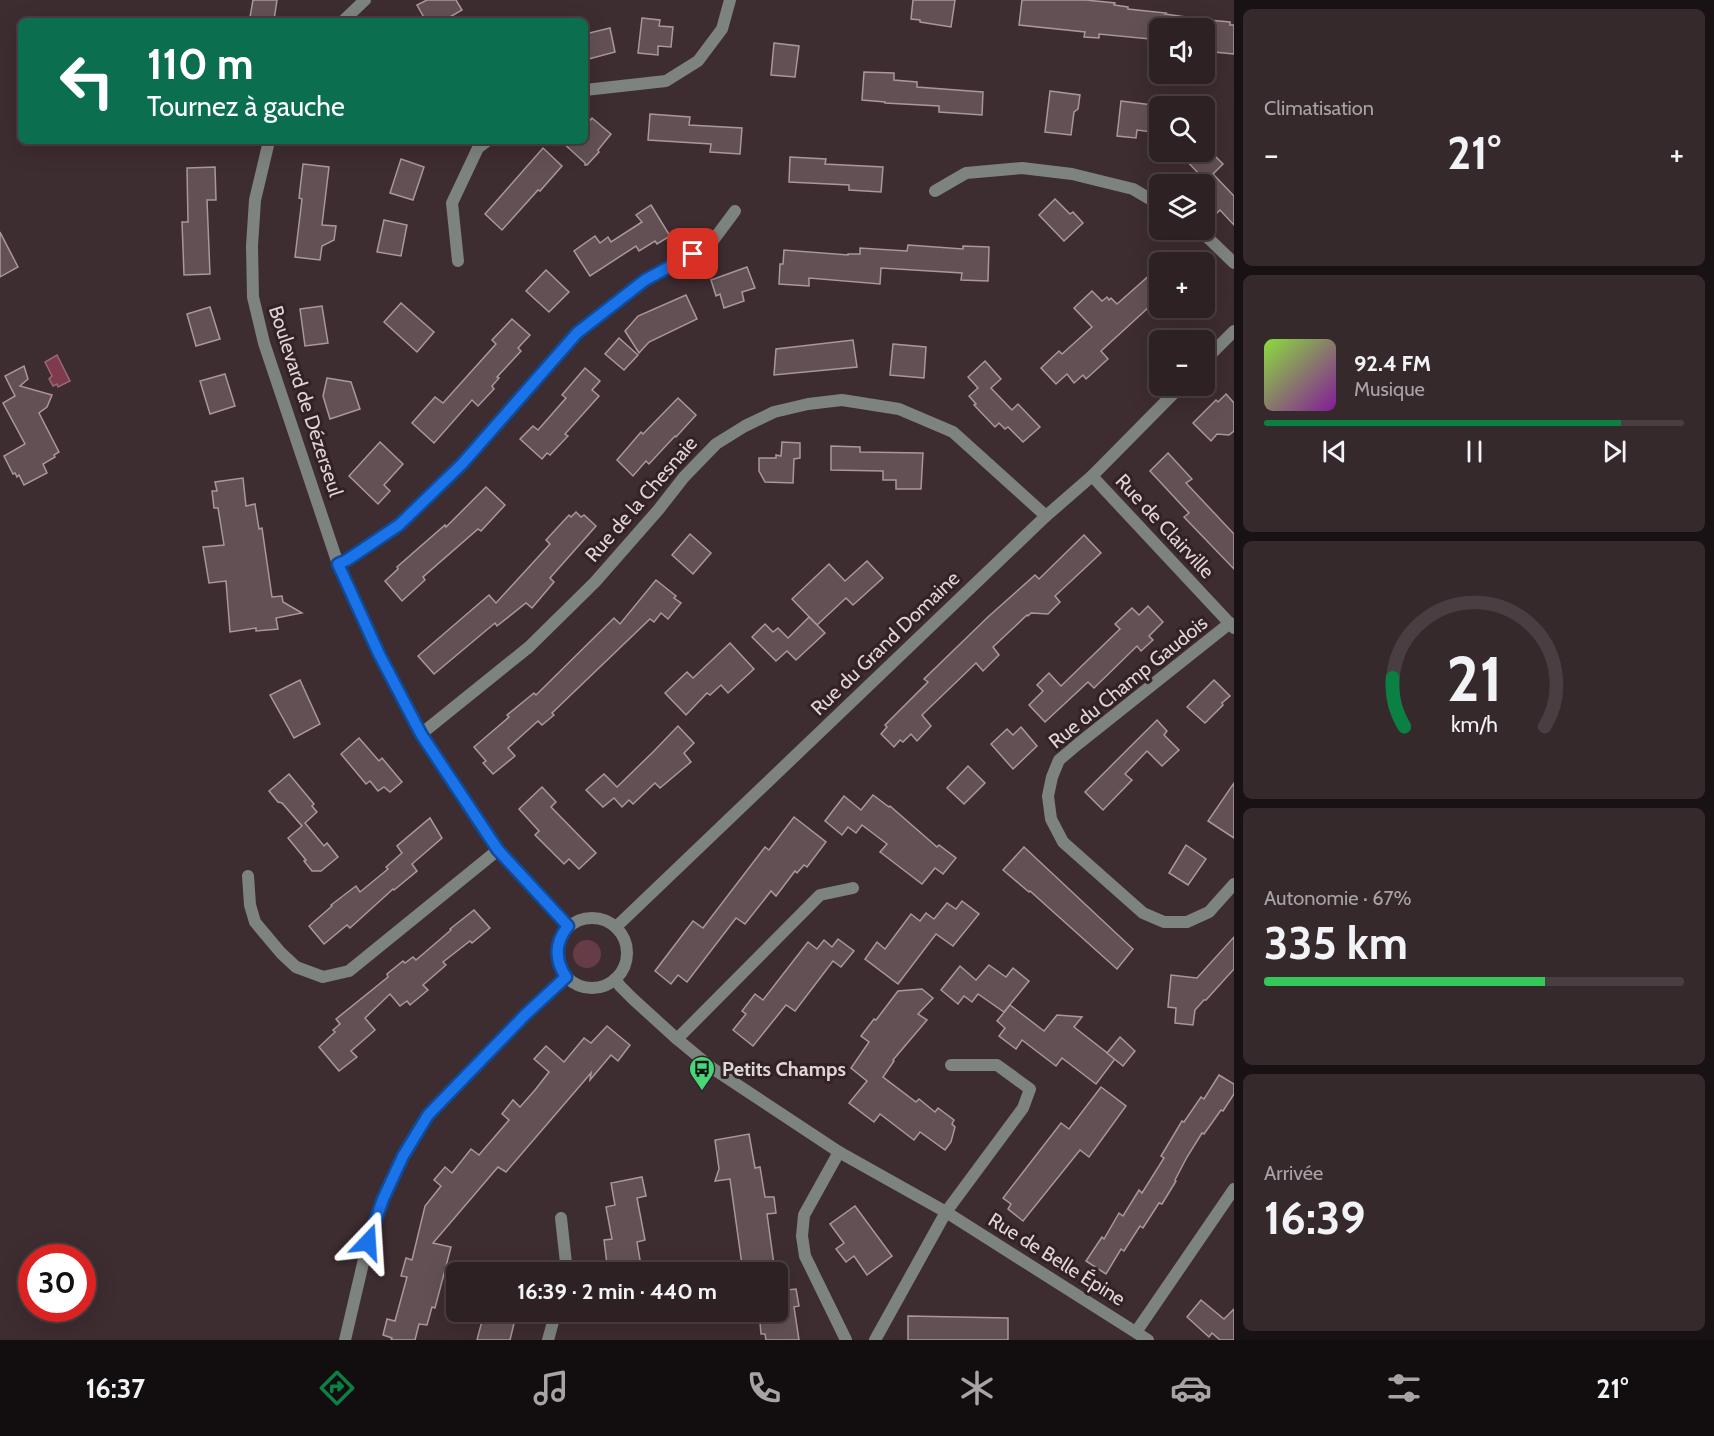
<!DOCTYPE html>
<html lang="fr">
<meta charset="utf-8">
<style>
:root{--surface:#2e2124;--page:#36292c;--text:#f1f3f6;--muted:#a7a3a6;--line:#493e41;--accent:#0b8043}
body{margin:0;font-family:Cabin,sans-serif;background:var(--page);color:var(--text);height:100vh;display:flex;flex-direction:column;font-size:22px;white-space:nowrap}
*{box-sizing:border-box;margin:0}
p{font-size:20px;color:var(--muted)}
.icon{flex:none;width:33px;height:33px;fill:none;stroke:currentColor;stroke-width:2;stroke-linecap:round;stroke-linejoin:round}
.map{position:relative;flex:1;overflow:hidden}
.side{display:flex;flex-direction:column;gap:9px;padding:9px;background:#191214;width:480px}
.side>*{flex:none}
.hud{position:absolute;left:18px;top:18px;width:570px;height:126px;border-radius:9px;box-shadow:0 6px 24px #0002,0 0 0 2px var(--line);background:#0b6e4f;color:#fff;overflow:hidden}
.fabs{position:absolute;left:1149px;top:18px;display:grid;gap:12px}
.fabs a{display:grid;place-items:center;width:66px;height:66px;border-radius:9px;background:var(--surface);box-shadow:0 6px 24px #0002,0 0 0 2px var(--line);font-size:30px}
.speed{position:absolute;left:18px;top:1244px;display:flex;gap:12px;font-size:30px;font-weight:700;text-align:center}
.speed>*{display:grid;place-content:center;width:78px;height:78px;border-radius:50%;background:var(--surface);box-shadow:0 6px 24px #0002,0 0 0 2px var(--line);line-height:1}
.speed .limit{border:9px solid #d22;background:#fff;color:#111}
.pin{position:absolute;display:grid;place-items:center;width:51px;height:51px;color:#fff;margin:-26px;border-radius:12px;box-shadow:0 3px 9px #0006}
.me{position:absolute;width:66px;margin:-33px;rotate:20deg;stroke-linejoin:round;filter:drop-shadow(0 0 4px #0008)}
.turn{display:flex;align-items:center;gap:21px;height:126px;padding:0 30px;font-size:27px}
.turn .icon{width:78px;height:78px;stroke-width:2.5}
.turn b{display:block;font-size:42px;line-height:51px}
.big{font-size:45px;font-weight:700;line-height:1.1}
.side .card{flex:1;display:flex;flex-direction:column;justify-content:center;gap:9px;min-width:0;padding:0 21px;border-radius:9px;background:var(--page)}
.side .dial{align-items:center;gap:0}
.dial svg{height:156px;overflow:visible;fill:none;stroke:var(--line);stroke-width:7;stroke-linecap:round;text-anchor:middle}
.dial text{fill:var(--text);stroke:none}
.song{display:flex;align-items:center;gap:18px}
.cover{width:72px;height:72px;border-radius:9px;background:linear-gradient(135deg,hsl(90 70% 55%),hsl(290 70% 35%))}
.played{height:6px;border-radius:3px;background:linear-gradient(90deg,var(--accent) 85%,var(--line) 85%)}
.keys{display:flex;justify-content:space-around;direction:ltr}
.heat{display:flex;justify-content:space-between;align-items:center;font-size:33px;direction:ltr}
.charge{height:9px;border-radius:4px;background:linear-gradient(90deg,#34c759 67%,var(--line) 0)}
.trip{position:absolute;left:446px;top:1262px;width:342px;height:60px;border-radius:9px;background:var(--surface);box-shadow:0 6px 24px #0002,0 0 0 2px var(--line);font-weight:700;line-height:60px;text-align:center}
.dock{display:flex;height:96px;justify-content:space-around;align-items:center;background:#120d0e;color:var(--muted)}
.dock .icon{width:42px;height:42px}
.dock .on{color:var(--accent)}
.dock b{font-size:27px;color:var(--text)}
main{display:flex;flex:1;min-height:0}
.map>svg:first-child{display:block}
</style>
<main>
<div class="map">
<svg width="1234" height="1340" viewBox="0 0 1234 1340">
<rect width="100%" height="100%" fill="#3d2c30"/>
<!-- green -->
<circle fill="#663d47" cx="587" cy="954" r="14"/>
<!-- water -->
<polygon fill="#7d3b4d" stroke="#9a6976" stroke-width="1.5" points="57,355 70,381 58,387 57,384 53,386 49,379 52,376 45,362"/>
<!-- building -->
<g fill="#625054" stroke="#ab969b" stroke-width="1.5">
<polygon points="253,0 277,0 274,20 250,17"/>
<polygon points="427,0 456,0 462,10 443,21 426,21 417,5"/>
<polygon points="913,0 955,0 951,27 920,22 920,20 911,19"/>
<polygon points="1022,0 1086,0 1115,3 1114,5 1128,7 1128,9 1166,13 1165,14 1199,19 1199,28 1160,28 1160,40 1099,34 1099,38 1084,37 1085,32 1019,25"/>
<polygon points="642,18 660,20 659,26 673,27 671,47 658,46 658,55 638,53"/>
<polygon points="1208,20 1230,22 1230,25 1234,25 1234,54 1204,51"/>
<polygon points="610,28 615,52 585,60 585,34"/>
<polygon points="774,43 799,46 795,77 771,75"/>
<polygon points="864,72 894,73 894,80 917,82 917,87 983,92 982,115 939,112 939,106 885,103 885,102 862,100"/>
<polygon points="1050,91 1080,95 1078,109 1074,112 1071,135 1045,132"/>
<polygon points="1121,101 1161,106 1160,106 1160,133 1137,130 1136,138 1117,136"/>
<polygon points="650,114 690,117 689,125 742,128 740,154 710,152 711,144 648,140"/>
<polygon points="592,118 611,134 598,150 599,152 587,165 585,165 585,163 561,141 585,141 585,126"/>
<polygon points="543,148 562,166 540,191 538,190 502,230 485,214"/>
<polygon points="1178,152 1211,152 1223,164 1213,174 1234,196 1234,225 1220,210 1217,213 1204,199 1204,179"/>
<polygon points="790,157 826,159 825,164 883,167 881,192 849,190 849,185 789,182"/>
<polygon points="401,159 424,167 413,200 390,193"/>
<polygon points="303,164 329,167 322,225 336,226 334,240 322,246 320,260 295,257 302,199 299,198"/>
<polygon points="215,167 216,200 207,200 210,274 184,275 182,222 188,222 187,168"/>
<polygon points="1055,199 1070,214 1073,212 1083,223 1064,241 1039,215"/>
<polygon points="651,205 670,236 657,244 655,241 639,251 636,246 590,276 574,251 595,236 600,243 608,237 611,242 642,222 636,215"/>
<polygon points="384,220 407,225 401,256 377,252"/>
<polygon points="0,232 18,267 0,277"/>
<polygon points="908,245 963,249 963,246 989,247 988,281 961,280 962,273 881,268 880,284 809,278 809,286 779,284 780,264 783,264 784,250 848,255 848,254 860,254 860,248 907,251"/>
<polygon points="1160,266 1160,318 1149,307 1101,351 1108,359 1086,379 1083,375 1074,383 1067,374 1056,384 1041,368 1059,351 1062,354 1092,327 1074,308 1092,291 1102,301 1107,297 1109,300 1111,298 1117,304"/>
<polygon points="747,267 755,288 742,292 744,301 724,308 720,294 716,296 711,280"/>
<polygon points="546,270 569,292 549,312 526,291"/>
<polygon points="686,295 697,319 649,342 639,353 625,331 638,316"/>
<polygon points="401,303 434,332 417,352 384,322"/>
<polygon points="322,306 328,343 305,346 300,309"/>
<polygon points="210,307 220,339 196,346 187,314"/>
<polygon points="512,319 530,335 518,348 521,351 497,377 499,378 492,386 494,389 478,406 472,400 434,443 412,423 435,397 443,403 496,344 492,340"/>
<polygon points="619,338 638,355 624,370 605,354"/>
<polygon points="853,340 857,367 774,375 776,349"/>
<polygon points="893,344 926,347 924,378 890,375"/>
<polygon points="985,361 1001,379 991,388 1012,410 1018,404 1040,427 1023,442 1008,427 1005,429 999,423 995,427 974,405 976,404 969,396 978,388 968,377"/>
<polygon points="24,366 28,379 20,386 52,395 47,407 39,413 59,452 54,455 55,457 43,464 47,473 24,485 19,475 17,477 15,473 13,474 4,456 25,444 3,403 15,396 5,376"/>
<polygon points="585,368 600,381 592,390 599,396 565,434 568,436 550,455 547,453 542,459 520,439 533,426 538,430 566,398 562,395"/>
<polygon points="225,374 235,406 210,414 200,381"/>
<polygon points="327,378 351,382 360,409 330,419 323,396"/>
<polygon points="1226,394 1234,403 1234,431 1229,435 1217,434 1211,441 1193,423 1216,400 1218,402"/>
<polygon points="678,398 696,415 676,437 675,436 649,464 646,461 633,476 617,460 641,432 643,434"/>
<polygon points="380,442 403,464 384,485 390,491 378,504 349,476"/>
<polygon points="782,442 800,443 800,458 794,459 793,483 765,482 759,471 759,458 776,458 776,455 781,456"/>
<polygon points="831,446 860,447 860,452 923,453 921,489 896,489 896,480 883,480 883,471 831,470"/>
<polygon points="1168,453 1192,479 1186,483 1234,534 1234,569 1184,517 1189,513 1150,471"/>
<polygon points="243,478 246,506 255,504 259,529 262,528 272,597 282,596 283,602 302,613 276,618 278,629 256,631 256,628 230,632 226,581 209,583 203,547 224,545 218,508 214,508 212,491 217,491 215,482"/>
<polygon points="486,487 505,505 481,531 478,529 423,577 425,580 402,601 385,581 398,569 397,567 445,525 446,527"/>
<polygon points="576,512 581,517 584,515 596,526 550,578 554,582 532,608 526,603 497,626 495,623 434,674 418,656 489,595 496,603 550,544 546,540 569,515 571,517"/>
<polygon points="690,534 711,553 693,574 672,555"/>
<polygon points="1084,535 1101,553 1055,596 1060,602 1048,614 1031,613 1028,616 1027,615 993,647 999,655 983,671 976,663 922,715 931,726 917,741 911,734 903,742 900,740 894,747 881,734 887,727 885,725 928,682 924,679 989,616 1035,575 1039,579"/>
<polygon points="867,561 883,578 853,605 846,598 817,625 792,599 829,564 845,581"/>
<polygon points="656,580 676,596 674,598 681,603 668,619 661,613 654,622 650,619 552,713 554,715 542,725 538,721 508,748 515,756 493,774 483,763 486,761 474,747 509,717 507,715 534,693 536,695 614,618 620,624"/>
<polygon points="1148,606 1163,622 1149,636 1153,640 1141,651 1137,646 1094,688 1088,682 1045,722 1029,705 1043,691 1037,685 1049,673 1061,686 1120,629 1115,624 1132,608 1139,615"/>
<polygon points="809,617 825,633 796,660 787,651 776,661 752,637 765,624 773,632 778,628 788,638"/>
<polygon points="730,643 754,669 728,693 721,685 710,695 707,693 686,715 665,693 687,672 693,678"/>
<polygon points="300,680 320,724 294,738 270,695"/>
<polygon points="1214,680 1230,696 1222,703 1223,705 1205,723 1187,707"/>
<polygon points="1157,720 1167,731 1164,735 1179,750 1162,766 1147,751 1125,774 1132,780 1103,810 1085,792"/>
<polygon points="678,726 694,743 684,753 691,762 660,788 655,783 633,804 629,800 622,807 614,798 603,807 586,790 604,774 617,787 654,751"/>
<polygon points="1021,727 1037,746 1013,769 991,744 1007,729 1013,735"/>
<polygon points="359,738 379,761 382,758 402,782 390,792 384,787 378,791 370,781 366,784 341,754"/>
<polygon points="968,766 985,783 964,804 947,788"/>
<polygon points="289,774 314,804 312,806 317,812 305,823 324,846 327,843 338,857 321,871 312,871 304,861 306,860 288,838 302,826 282,803 278,802 269,791"/>
<polygon points="1234,783 1234,838 1208,821"/>
<polygon points="542,787 556,802 551,807 596,853 579,869 569,859 564,864 535,835 539,831 519,809"/>
<polygon points="873,795 889,807 890,806 937,847 939,845 956,858 943,874 935,868 922,884 880,852 887,844 862,825 856,833 848,827 842,835 825,821 844,796 861,810"/>
<polygon points="794,817 826,842 807,867 804,865 797,873 795,871 776,896 771,891 745,924 736,918 687,982 678,975 671,984 655,971 693,921 703,928 765,847 769,850"/>
<polygon points="430,818 442,838 412,864 417,871 394,890 393,889 350,928 347,925 324,944 309,926 332,906 331,905 356,886 360,892 388,869 386,867 402,853 397,846"/>
<polygon points="1186,845 1206,859 1188,885 1169,873"/>
<polygon points="1024,847 1133,949 1117,969 1030,891 1029,892 1003,870"/>
<polygon points="962,901 979,914 953,946 936,934 898,984 865,959 877,942 885,949 911,914 920,921 926,913 934,919 947,903 956,909"/>
<polygon points="474,910 490,928 472,943 470,941 443,962 446,965 423,985 428,990 410,1005 407,1001 400,1006 390,994 365,1018 375,1030 351,1051 357,1057 339,1071 319,1047 335,1032 333,1030 340,1024 336,1019 388,977 387,974 403,961 405,963 413,957 416,960 451,930 450,929"/>
<polygon points="1234,937 1234,969 1206,1000 1204,1000 1195,1010 1193,1025 1175,1023 1176,1008 1168,1007 1171,975 1197,978"/>
<polygon points="838,939 854,951 841,967 833,961 795,1011 786,1005 753,1046 733,1030 746,1014 742,1011 755,994 763,1000 808,942 817,949 824,940 832,947"/>
<polygon points="989,965 1006,977 1013,968 1029,981 1004,1012 978,994 972,1002 964,996 958,1004 941,990 960,966 976,980"/>
<polygon points="922,989 933,998 918,1014 927,1020 893,1060 894,1061 883,1077 916,1102 919,1099 935,1112 938,1108 954,1120 952,1124 955,1127 951,1142 945,1150 920,1132 914,1140 880,1114 874,1122 849,1103 867,1081 851,1068 869,1042 861,1036 874,1019 876,1020 898,991"/>
<polygon points="1010,1005 1044,1031 1057,1015 1082,1017 1074,1027 1115,1059 1096,1084 1062,1058 1056,1066 1022,1040 1016,1049 999,1036 1005,1028 997,1021"/>
<polygon points="607,1026 630,1045 618,1061 611,1055 590,1080 591,1073 506,1172 498,1167 433,1243 451,1247 435,1308 432,1307 427,1325 419,1324 415,1340 391,1340 392,1338 383,1335 387,1319 395,1321 407,1277 401,1276 406,1258 412,1260 425,1206 441,1186 434,1180 445,1167 452,1173 471,1149 479,1155 509,1120 502,1114 513,1100 520,1107 535,1090 549,1072 534,1059 546,1046 564,1062 584,1038 591,1043"/>
<polygon points="1120,1037 1135,1051 1123,1066 1107,1053"/>
<polygon points="1219,1075 1234,1084 1234,1094 1223,1111 1221,1110 1204,1134 1202,1133 1187,1157 1175,1180 1176,1181 1162,1204 1159,1203 1143,1228 1140,1226 1124,1251 1121,1249 1106,1274 1086,1261 1102,1237 1104,1239 1119,1213 1123,1216 1139,1190 1142,1193 1164,1158 1161,1156 1182,1121 1184,1122 1201,1097 1204,1099"/>
<polygon points="1101,1087 1126,1106 1089,1157 1080,1150 1023,1221 1008,1209 1011,1204 1003,1198 1061,1123 1069,1129"/>
<polygon points="749,1134 755,1168 760,1167 765,1197 774,1197 776,1213 767,1214 775,1272 743,1272 730,1179 715,1181 719,1169 715,1140"/>
<polygon points="642,1177 646,1196 637,1198 645,1240 637,1242 642,1272 608,1272 604,1240 612,1239 606,1207 615,1205 611,1183"/>
<polygon points="855,1206 892,1256 867,1275 854,1256 846,1262 836,1249 844,1243 830,1224"/>
<polygon points="796,1289 799,1306 794,1307 799,1340 766,1340 765,1334 761,1334 759,1311 777,1311 777,1291"/>
<polygon points="1201,1300 1224,1319 1234,1309 1234,1340 1220,1340 1212,1333 1209,1337 1187,1317"/>
<polygon points="490,1311 517,1311 510,1340 477,1340 483,1317 488,1318"/>
<polygon points="908,1316 1008,1318 1008,1340 908,1340"/>
</g>
<g fill="none" stroke-linecap="round" stroke-linejoin="round">
<!-- minor -->
<g stroke="#7d837e" stroke-width="12">
<polyline points="585,90 666,81 698,61 722,29 730,0"/>
<polyline points="935,191 966,173 1022,168 1072,174 1133,189 1160,205"/>
<polyline points="1200,230 1234,263"/>
<polyline points="458,261 452,203 478,148 487,141"/>
<polyline points="1204,361 1234,331"/>
<polyline points="1092,476 1234,628"/>
<polyline points="338,564 347,560 399,525 462,464 577,333 645,280 709,246 735,211"/>
<polyline points="1230,623 1078,744 1059,760 1052,777 1048,796 1051,819 1063,842 1143,913 1164,922 1187,922 1209,912 1234,884"/>
<polyline points="421,734 529,647 595,582 659,509 684,477 716,444 745,426 774,412 808,404 842,400 899,409 953,432 1046,516"/>
<polyline points="248,876 250,905 255,922 281,953 296,967 323,977 349,971 498,850"/>
<polyline points="616,927 1046,516 1092,476 1181,386"/>
<polyline points="677,1039 820,895 853,888"/>
<polyline points="839,1152 804,1215 802,1236 805,1256 846,1340"/>
<polyline points="561,1218 567,1272"/>
<polyline points="1136,1332 1234,1189"/>
<polyline points="345,1340 368,1242 383,1199 403,1156 428,1115 525,1015 566,977"/>
<polyline points="548,1340 556,1311"/>
<polyline points="875,1340 946,1212 1023,1108 1030,1089 997,1065 951,1065"/>
</g>
<!-- tertiary -->
<g stroke="#7d837e" stroke-width="12">
<polyline points="343,21 365,0"/>
<polyline points="269,141 255,200 252,246 253,297 264,343 338,564 379,654 421,734 498,850 569,926"/>
<circle cx="592" cy="953" r="35"/>
<polyline points="615,979 620,986 633,999 677,1039 712,1068 839,1152 946,1212 1148,1340"/>
</g>
</g>
<g fill="none" stroke-linecap="round" stroke-linejoin="round">
<defs>
<path id="route" d="M368,1242L383,1199L403,1156L428,1115L525,1015L566,977C554,959 555,942 568,926L498,850L421,734L379,654L338,564L347,560L399,525L462,464L577,333L645,280L693,254"/>
</defs>
<!-- route casing -->
<use href="#route" stroke="#114b97" stroke-width="15"/>
<!-- route -->
<use href="#route" stroke="#1a73e8" stroke-width="10"/>
</g>
<!-- icons -->
<defs>
<symbol id="bus-pin" viewBox="-11 -11 22 30"><path d="M0 17L-7.5 6A9.5 9.5 0 1 1 7.5 6Z" fill="#47d779" stroke="#322226"/><path d="M-5-6H5V4H4V6H2V4H-2V6H-4V4H-5ZM-3.5-4V0h7V-4ZM-3.5 1.2v1.5H-2V1.2ZM2 1.2v1.5H3.5V1.2Z" fill="#111"/></symbol>
</defs>
<g fill-rule="evenodd">
<use href="#bus-pin" x="687" y="1054" width="30" height="40"/>
</g>
<g text-anchor="middle" dominant-baseline="central" stroke-width="6" stroke-linejoin="round" paint-order="stroke">
<!-- street labels -->
<g font-size="20" fill="#dfd4d6" stroke="#322226">
<text transform="translate(306 401) rotate(72)">Boulevard de Dézerseul</text>
<text transform="translate(641 499) rotate(-49)">Rue de la Chesnaie</text>
<text transform="translate(1165 526) rotate(47)">Rue de Clairville</text>
<text transform="translate(885 643) rotate(-44)">Rue du Grand Domaine</text>
<text transform="translate(1128 682) rotate(-39)">Rue du Champ Gaudois</text>
<text transform="translate(1057 1259) rotate(32)">Rue de Belle Épine</text>
</g>
<!-- poi labels -->
<g font-size="20" font-weight="bold" fill="#dfd4d6" stroke="#322226" text-anchor="start">
<text x="722" y="1069">Petits Champs</text>
</g>
</g>
</svg>
<div class="fabs">
<a><svg class="icon" aria-label="sound" viewBox="0 0 24 24"><path d="M4 9h4l5-4v14l-5-4H4zM17 9q2 3 0 6"/></svg></a>
<a><svg class="icon" aria-label="search" viewBox="0 0 24 24"><circle cx="10" cy="10" r="6"/><path d="M15 15l6 6"/></svg></a>
<a><svg class="icon" aria-label="layers" viewBox="0 0 24 24"><path d="M12 4l9 5-9 5-9-5zM3 14l9 5 9-5"/></svg></a>
<a>+</a>
<a>−</a>
</div>
<div class="speed"><div class="limit">30</div></div>
<div class="pin" style="left:693px;top:254px;background:#d93025"><svg class="icon" aria-label="arrive" viewBox="0 0 24 24"><path d="M6 21V4h12l-3 4 3 4H6"/></svg></div>
<svg class="me" style="left:368px;top:1242px" viewBox="-20 -20 40 40"><path d="M0-17L14 15 0 8-14 15z" fill="#1a73e8" stroke="#fff" stroke-width="4"/></svg>
<div class="trip">16:39 · 2 min · 440 m</div>
<div class="hud">
<div class="turn"><svg class="icon" aria-label="left" viewBox="0 0 24 24"><path d="M17 20v-9H6M10 6l-5 5 5 5"/></svg><div><b>110 m</b>Tournez à gauche</div></div>
</div>
</div>
<section class="side">
<div class="card"><p>Climatisation</p>
<div class="heat"><a>−</a><b class="big">21°</b><a>+</a></div>
</div>
<div class="card">
<div class="song"><i class="cover"></i><div><b>92.4 FM</b><p>Musique</p></div></div>
<div class="played"></div>
<div class="keys"><svg class="icon" aria-label="previous" viewBox="0 0 24 24"><path d="M18 5L8 12l10 7zM5 5v14"/></svg><svg class="icon" aria-label="pause" viewBox="0 0 24 24"><path d="M8 5v14M16 5v14"/></svg><svg class="icon" aria-label="next" viewBox="0 0 24 24"><path d="M6 5l10 7-10 7zM19 5v14"/></svg></div>
</div>
<div class="card dial"><svg viewBox="0 0 100 80">
<path d="M14 69A42 42 0 1 1 86 69"/>
<path d="M14 69A42 42 0 0 1 8 44" stroke="#0b8043"/>
<text x="50" y="56" font-size="32" font-weight="700">21</text>
<text x="50" y="72" font-size="11">km/h</text>
</svg></div>
<div class="card"><p>Autonomie · 67%</p><b class="big">335 km</b><div class="charge"></div></div>
<div class="card"><p>Arrivée</p><b class="big">16:39</b></div>
</section>
</main>
<nav class="dock">
<b>16:37</b>
<svg class="icon on" aria-label="directions" viewBox="0 0 24 24"><path d="M12 3l9 9-9 9-9-9zM9 14v-3h6M13 9l2 2-2 2"/></svg>
<svg class="icon" aria-label="music" viewBox="0 0 24 24"><path d="M9 18V5l10-2v13"/><circle cx="6" cy="18" r="3"/><circle cx="16" cy="16" r="3"/></svg>
<svg class="icon" aria-label="phone" viewBox="0 0 24 24"><path d="M5 4h4l2 5-3 2q2 4 5 5l2-3 5 2v4C11 20 4 13 5 4z"/></svg>
<svg class="icon" aria-label="climate" viewBox="0 0 24 24"><path d="M12 3v18M4 7l16 10M4 17L20 7"/></svg>
<svg class="icon" aria-label="car" viewBox="0 0 24 24"><path d="M5 17H2v-5l4-1 3-4h7l3 4 3 1v5h-3M9 17h6M6 11h13"/><circle cx="7" cy="17" r="2"/><circle cx="17" cy="17" r="2"/></svg>
<svg class="icon" aria-label="filters" viewBox="0 0 24 24"><path d="M4 7h16M4 17h16"/><circle cx="9" cy="7" r="2"/><circle cx="15" cy="17" r="2"/></svg>
<b>21°</b>
</nav>
